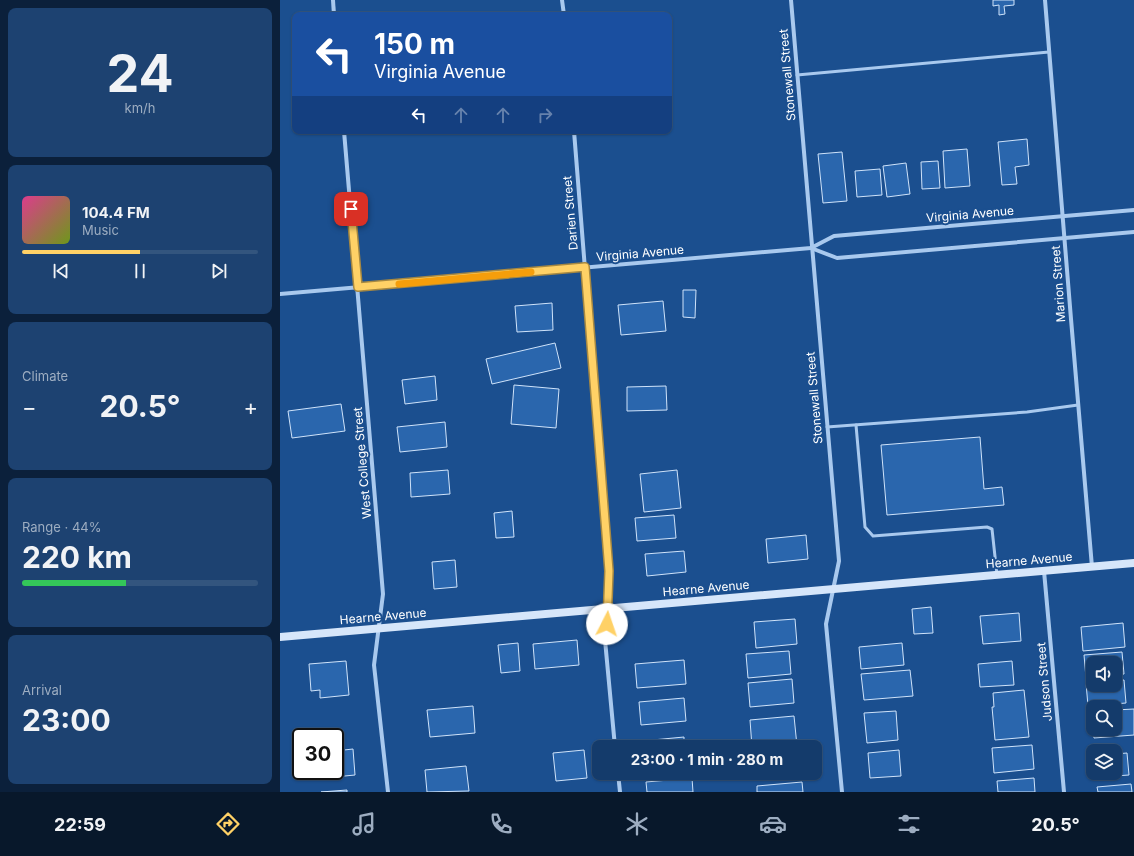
<!DOCTYPE html>
<meta charset="utf-8">
<style>
:root{--surface:#143b6b;--page:#1d4271;--text:#f1f3f6;--muted:#9dadc1;--line:#33557e;--accent:#ffd166}
body{margin:0;font-family:Inter,sans-serif;background:var(--page);color:var(--text);height:100vh;display:flex;flex-direction:column;font-size:15px;white-space:nowrap}
*{box-sizing:border-box;margin:0}
p{font-size:13px;color:var(--muted)}
.icon{flex:none;width:22px;height:22px;fill:none;stroke:currentColor;stroke-width:2;stroke-linecap:round;stroke-linejoin:round}
.map{position:relative;flex:1;overflow:hidden}
.sheet{display:flex;flex-direction:column;gap:8px;padding:8px;background:#0b203b;width:280px}
.sheet>*{flex:none}
.banner{position:absolute;left:12px;top:12px;width:380px;height:122px;border-radius:8px;box-shadow:0 1px 3px #0004,0 0 0 1px var(--line);background:#1a4fa0;color:#fff;overflow:hidden}
.fabs{position:absolute;left:806px;top:656px;display:grid;gap:8px}
.fabs a{display:grid;place-items:center;width:36px;height:36px;border-radius:8px;background:var(--surface);box-shadow:0 1px 3px #0004,0 0 0 1px var(--line);font-size:20px}
.speed{position:absolute;left:12px;top:728px;display:flex;gap:8px;font-size:20px;font-weight:700;text-align:center}
.speed>*{display:grid;place-content:center;width:52px;height:52px;border-radius:50%;background:var(--surface);box-shadow:0 1px 3px #0004,0 0 0 1px var(--line);line-height:1}
.speed .limit{border:2px solid #111;border-radius:6px;background:#fff;color:#111}
.pin{position:absolute;display:grid;place-items:center;width:34px;height:34px;color:#fff;margin:-17px;border-radius:8px;box-shadow:0 2px 6px #0006}
.me{position:absolute;width:44px;margin:-22px;rotate:4deg;stroke-linejoin:round;filter:drop-shadow(0 0 3px #0008)}
.turn{display:flex;align-items:center;gap:14px;height:84px;padding:0 16px;font-size:18px}
.turn .icon{width:52px;height:52px;stroke-width:2.5}
.turn b{display:block;font-size:28px;line-height:34px}
.lanes{display:flex;align-items:center;height:38px;padding:0 16px;background:#0003;justify-content:center;gap:20px;direction:ltr}
.lanes .off{opacity:.35}
.big{font-size:30px;font-weight:700;line-height:1.1}
.sheet .widget{flex:1;display:flex;flex-direction:column;justify-content:center;gap:6px;min-width:0;padding:0 14px;border-radius:8px;background:var(--page)}
.sheet .dial{align-items:center;gap:0}
.dial b{font-size:52px;line-height:1}
.song{display:flex;align-items:center;gap:12px}
.cover{width:48px;height:48px;border-radius:6px;background:linear-gradient(135deg,hsl(330 70% 55%),hsl(80 70% 35%))}
.played{height:4px;border-radius:2px;background:linear-gradient(90deg,var(--accent) 50%,var(--line) 50%)}
.keys{display:flex;justify-content:space-around;direction:ltr}
.heat{display:flex;justify-content:space-between;align-items:center;font-size:22px;direction:ltr}
.charge{height:6px;border-radius:3px;background:linear-gradient(90deg,#34c759 44%,var(--line) 0)}
.trip{position:absolute;left:312px;top:740px;width:230px;height:40px;border-radius:8px;background:var(--surface);box-shadow:0 1px 3px #0004,0 0 0 1px var(--line);font-weight:700;line-height:40px;text-align:center}
.dock{display:flex;height:64px;justify-content:space-around;align-items:center;background:#08182b;color:var(--muted)}
.dock .icon{width:28px;height:28px}
.dock .selected{color:var(--accent)}
.dock b{font-size:18px;color:var(--text)}
main{display:flex;flex:1;min-height:0}
.map>svg:first-child{display:block}
</style>
<main>
<section class="sheet">
<div class="widget dial"><b>24</b><p>km/h</p></div>
<div class="widget">
<div class="song"><i class="cover"></i><div><b>104.4 FM</b><p>Music</p></div></div>
<div class="played"></div>
<div class="keys"><svg class="icon" aria-label="previous" viewBox="0 0 24 24"><path d="M18 5L8 12l10 7zM5 5v14"/></svg><svg class="icon" aria-label="pause" viewBox="0 0 24 24"><path d="M8 5v14M16 5v14"/></svg><svg class="icon" aria-label="next" viewBox="0 0 24 24"><path d="M6 5l10 7-10 7zM19 5v14"/></svg></div>
</div>
<div class="widget"><p>Climate</p>
<div class="heat"><a>−</a><b class="big">20.5°</b><a>+</a></div>
</div>
<div class="widget"><p>Range · 44%</p><b class="big">220 km</b><div class="charge"></div></div>
<div class="widget"><p>Arrival</p><b class="big">23:00</b></div>
</section>
<div class="map">
<svg width="854" height="792" viewBox="0 0 854 792">
<rect width="100%" height="100%" fill="#1b4f8f"/>
<!-- building -->
<g fill="#2a66ad" stroke="#cfe3fa">
<polygon points="713,0 734,0 734,5 724,6 725,14 719,15 719,5 713,6"/>
<polygon points="747,139 749,165 735,167 737,184 722,185 718,142"/>
<polygon points="687,149 690,186 665,188 663,151"/>
<polygon points="562,152 567,201 543,203 538,154"/>
<polygon points="658,161 660,188 642,189 641,162"/>
<polygon points="626,163 630,194 607,197 603,166"/>
<polygon points="600,169 602,195 577,197 575,171"/>
<polygon points="403,290 416,290 415,318 403,317"/>
<polygon points="383,301 386,331 341,335 338,305"/>
<polygon points="272,303 273,330 237,332 235,306"/>
<polygon points="275,343 281,368 212,384 206,359"/>
<polygon points="155,376 157,400 125,404 122,380"/>
<polygon points="234,385 279,389 276,428 231,424"/>
<polygon points="386,386 387,410 347,411 347,387"/>
<polygon points="61,404 65,431 12,438 8,411"/>
<polygon points="165,422 167,447 120,452 117,427"/>
<polygon points="700,437 704,489 722,487 724,505 607,515 601,445"/>
<polygon points="168,470 170,494 131,497 130,473"/>
<polygon points="397,470 401,508 364,512 360,474"/>
<polygon points="232,511 234,537 216,538 214,513"/>
<polygon points="394,515 396,538 357,541 355,518"/>
<polygon points="526,535 528,559 488,563 486,539"/>
<polygon points="404,551 406,572 367,576 365,554"/>
<polygon points="175,560 177,587 154,589 152,562"/>
<polygon points="651,607 653,633 634,634 632,609"/>
<polygon points="739,613 741,641 703,644 700,616"/>
<polygon points="515,619 517,644 476,648 474,622"/>
<polygon points="843,623 845,647 803,651 801,627"/>
<polygon points="297,640 299,665 255,669 253,644"/>
<polygon points="238,643 240,671 221,673 218,645"/>
<polygon points="622,643 624,665 581,669 579,647"/>
<polygon points="509,651 511,674 468,678 466,654"/>
<polygon points="842,652 844,674 835,675 835,663 813,663 813,677 806,678 804,655"/>
<polygon points="404,660 406,684 357,688 355,664"/>
<polygon points="66,661 69,695 40,698 40,690 31,691 29,664"/>
<polygon points="732,661 734,685 700,687 698,664"/>
<polygon points="630,670 633,696 584,700 581,674"/>
<polygon points="512,679 514,703 470,707 468,683"/>
<polygon points="835,680 844,680 846,703 808,706 806,683 813,682 813,685 835,685"/>
<polygon points="744,690 749,737 715,740 712,707 714,707 713,693"/>
<polygon points="404,698 406,721 361,725 359,702"/>
<polygon points="193,706 195,733 150,737 147,710"/>
<polygon points="854,709 854,735 814,738 813,729 835,729 835,710"/>
<polygon points="616,711 618,740 587,743 584,713"/>
<polygon points="514,716 517,746 472,747 470,720"/>
<polygon points="404,737 404,747 363,747 362,741"/>
<polygon points="752,745 754,769 714,773 712,748"/>
<polygon points="73,749 75,775 34,779 34,771 55,771 55,751"/>
<polygon points="304,750 307,778 276,781 273,753"/>
<polygon points="619,750 621,776 590,778 588,753"/>
<polygon points="847,753 849,775 820,777 820,773 835,773 835,754"/>
<polygon points="186,766 189,791 147,792 145,770"/>
<polygon points="412,778 413,792 367,792 366,782"/>
<polygon points="754,778 755,792 718,792 717,781"/>
<polygon points="522,782 523,792 477,792 477,786"/>
<polygon points="851,784 852,792 818,792 817,787"/>
<polygon points="67,790 67,792 41,792"/>
</g>
<g fill="none" stroke-linecap="round" stroke-linejoin="round">
<!-- service -->
<g stroke="#a9c9ee" stroke-width="3">
<polyline points="517,75 769,52"/>
<polyline points="576,425 585,527 593,536 707,527 712,529 717,575"/>
<polyline points="547,427 747,412 798,405"/>
</g>
<!-- minor -->
<g stroke="#a9c9ee" stroke-width="4">
<polyline points="53,0 54,15"/>
<polyline points="282,0 284,15"/>
<polyline points="511,0 559,561 546,624 562,792"/>
<polyline points="765,0 791,319 812,567"/>
<polyline points="64,131 103,594 94,665 108,792"/>
<polyline points="294,131 329,571 328,609 325,640 335,747"/>
<polyline points="531,248 557,258 854,232"/>
<polyline points="0,294 531,248 554,236 854,210"/>
<polyline points="764,571 784,792"/>
<polyline points="338,773 340,792"/>
</g>
<!-- secondary -->
<polyline stroke="#d6e6fa" stroke-width="8" points="0,637 854,563"/>
</g>
<g fill="none" stroke-linecap="round" stroke-linejoin="round">
<defs>
<polyline id="route" points="71,209 78,287 305,267 329,571 327,624"/>
</defs>
<!-- route casing -->
<use href="#route" stroke="#a68842" stroke-width="10"/>
<!-- route -->
<use href="#route" stroke="#ffd166" stroke-width="7"/>
<!-- slow -->
<polyline stroke="#f59e0b" stroke-width="7" points="119,284 251,272"/>
</g>
<g text-anchor="middle" dominant-baseline="central" stroke-width="4" stroke-linejoin="round" paint-order="stroke">
<!-- street labels -->
<g font-size="12" fill="#fff" stroke="#1b4f8f">
<text transform="translate(507 75) rotate(-95)">Stonewall Street</text>
<text transform="translate(290 213) rotate(-95)">Darien Street</text>
<text transform="translate(690 214) rotate(-5)">Virginia Avenue</text>
<text transform="translate(360 253) rotate(-5)">Virginia Avenue</text>
<text transform="translate(778 284) rotate(-94)">Marion Street</text>
<text transform="translate(534 398) rotate(-95)">Stonewall Street</text>
<text transform="translate(82 463) rotate(-95)">West College Street</text>
<text transform="translate(749 560) rotate(-5)">Hearne Avenue</text>
<text transform="translate(426 588) rotate(-5)">Hearne Avenue</text>
<text transform="translate(103 616) rotate(-5)">Hearne Avenue</text>
<text transform="translate(764 682) rotate(-95)">Judson Street</text>
</g>
</g>
</svg>
<div class="fabs">
<a><svg class="icon" aria-label="sound" viewBox="0 0 24 24"><path d="M4 9h4l5-4v14l-5-4H4zM17 9q2 3 0 6"/></svg></a>
<a><svg class="icon" aria-label="search" viewBox="0 0 24 24"><circle cx="10" cy="10" r="6"/><path d="M15 15l6 6"/></svg></a>
<a><svg class="icon" aria-label="layers" viewBox="0 0 24 24"><path d="M12 4l9 5-9 5-9-5zM3 14l9 5 9-5"/></svg></a>
</div>
<div class="speed"><div class="limit">30</div></div>
<div class="pin" style="left:71px;top:209px;background:#d93025"><svg class="icon" aria-label="arrive" viewBox="0 0 24 24"><path d="M6 21V4h12l-3 4 3 4H6"/></svg></div>
<svg class="me" style="left:327px;top:624px" viewBox="-20 -20 40 40"><circle r="19" fill="#fff"/><path d="M0-13L10 11 0 6-10 11z" fill="#ffd166"/></svg>
<div class="trip">23:00 · 1 min · 280 m</div>
<div class="banner">
<div class="turn"><svg class="icon" aria-label="left" viewBox="0 0 24 24"><path d="M17 20v-9H6M10 6l-5 5 5 5"/></svg><div><b>150 m</b>Virginia Avenue</div></div>
<div class="lanes"><svg class="icon" aria-label="left" viewBox="0 0 24 24"><path d="M17 20v-9H6M10 6l-5 5 5 5"/></svg><svg class="icon off" aria-label="ahead" viewBox="0 0 24 24"><path d="M12 20V5M6 11l6-6 6 6"/></svg><svg class="icon off" aria-label="ahead" viewBox="0 0 24 24"><path d="M12 20V5M6 11l6-6 6 6"/></svg><svg class="icon off" aria-label="right" viewBox="0 0 24 24"><path d="M7 20v-9h11M14 6l5 5-5 5"/></svg></div>
</div>
</div>
</main>
<nav class="dock">
<b>22:59</b>
<svg class="icon selected" aria-label="directions" viewBox="0 0 24 24"><path d="M12 3l9 9-9 9-9-9zM9 14v-3h6M13 9l2 2-2 2"/></svg>
<svg class="icon" aria-label="music" viewBox="0 0 24 24"><path d="M9 18V5l10-2v13"/><circle cx="6" cy="18" r="3"/><circle cx="16" cy="16" r="3"/></svg>
<svg class="icon" aria-label="phone" viewBox="0 0 24 24"><path d="M5 4h4l2 5-3 2q2 4 5 5l2-3 5 2v4C11 20 4 13 5 4z"/></svg>
<svg class="icon" aria-label="climate" viewBox="0 0 24 24"><path d="M12 3v18M4 7l16 10M4 17L20 7"/></svg>
<svg class="icon" aria-label="car" viewBox="0 0 24 24"><path d="M5 17H2v-5l4-1 3-4h7l3 4 3 1v5h-3M9 17h6M6 11h13"/><circle cx="7" cy="17" r="2"/><circle cx="17" cy="17" r="2"/></svg>
<svg class="icon" aria-label="filters" viewBox="0 0 24 24"><path d="M4 7h16M4 17h16"/><circle cx="9" cy="7" r="2"/><circle cx="15" cy="17" r="2"/></svg>
<b>20.5°</b>
</nav>
